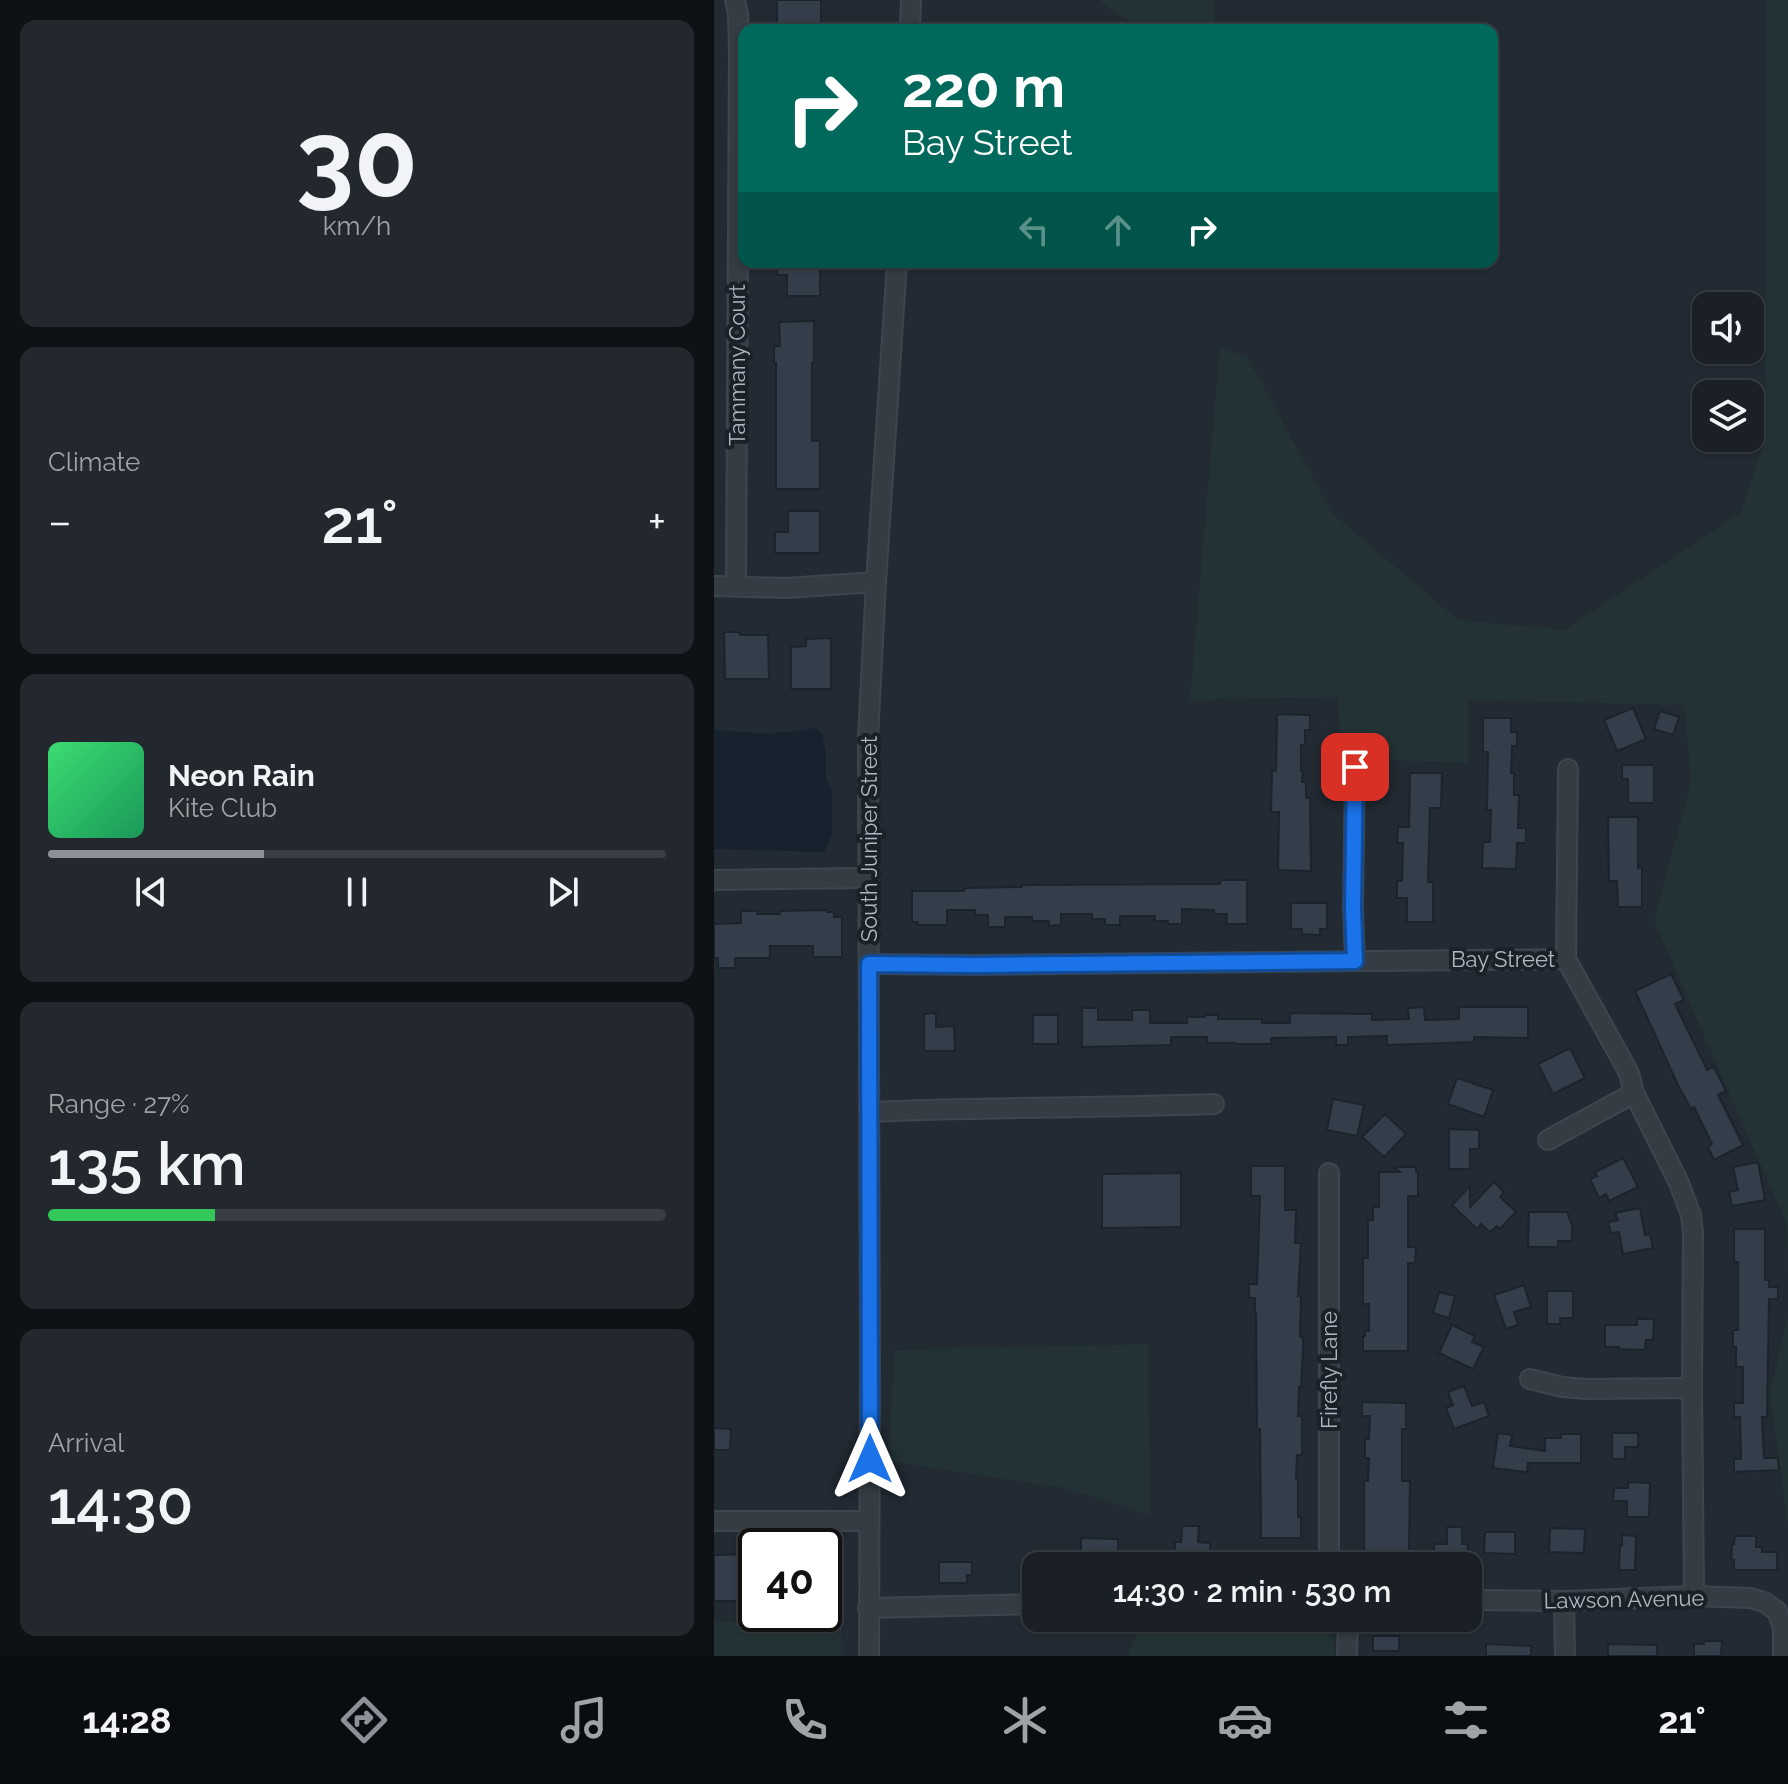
<!DOCTYPE html>
<meta charset="utf-8">
<style>
:root{--surface:#1a2026;--page:#23282e;--text:#f1f3f6;--muted:#9fa3a7;--line:#383e43;--accent:#8c9099}
body{margin:0;font-family:Raleway,sans-serif;background:var(--page);color:var(--text);height:100vh;display:flex;flex-direction:column;font-size:30px;white-space:nowrap}
*{box-sizing:border-box;margin:0}
p{font-size:26px;color:var(--muted)}
.icon{flex:none;width:44px;height:44px;fill:none;stroke:currentColor;stroke-width:2;stroke-linecap:round;stroke-linejoin:round}
.map{position:relative;flex:1;overflow:hidden}
.sheet{display:flex;flex-direction:column;gap:20px;padding:20px;background:#0e1215;width:714px}
.sheet>*{flex:none}
.hud{position:absolute;left:24px;top:24px;width:760px;height:244px;border-radius:16px;box-shadow:0 2px 6px #0004,0 0 0 2px var(--line);background:#00695c;color:#fff;overflow:hidden}
.buttons{position:absolute;left:978px;top:292px;display:grid;gap:16px}
.buttons a{display:grid;place-items:center;width:72px;height:72px;border-radius:16px;background:var(--surface);box-shadow:0 2px 6px #0004,0 0 0 2px var(--line);font-size:40px}
.speed{position:absolute;left:24px;top:1528px;display:flex;gap:16px;font-size:40px;font-weight:700;text-align:center}
.speed>*{display:grid;place-content:center;width:104px;height:104px;border-radius:50%;background:var(--surface);box-shadow:0 2px 6px #0004,0 0 0 2px var(--line);line-height:1}
.speed .limit{border:4px solid #111;border-radius:12px;background:#fff;color:#111}
.pin{position:absolute;display:grid;place-items:center;width:68px;height:68px;color:#fff;margin:-34px;border-radius:16px;box-shadow:0 4px 12px #0006}
.me{position:absolute;width:88px;margin:-44px;rotate:0deg;stroke-linejoin:round;filter:drop-shadow(0 0 6px #0008)}
.turn{display:flex;align-items:center;gap:28px;height:168px;padding:0 32px;font-size:36px}
.turn .icon{width:104px;height:104px;stroke-width:2.5}
.turn b{display:block;font-size:56px;line-height:68px}
.lanes{display:flex;align-items:center;height:76px;padding:0 32px;background:#0003;justify-content:center;gap:40px;direction:ltr}
.lanes .off{opacity:.35}
.big{font-size:60px;font-weight:600;line-height:1.1}
.sheet .widget{flex:1;display:flex;flex-direction:column;justify-content:center;gap:12px;min-width:0;padding:0 28px;border-radius:16px;background:var(--page)}
.sheet .dial{align-items:center;gap:0}
.dial b{font-size:104px;line-height:1}
.song{display:flex;align-items:center;gap:24px}
.cover{width:96px;height:96px;border-radius:12px;background:linear-gradient(135deg,hsl(140 70% 55%),hsl(150 70% 35%))}
.played{height:8px;border-radius:4px;background:linear-gradient(90deg,var(--accent) 35%,var(--line) 35%)}
.keys{display:flex;justify-content:space-around;direction:ltr}
.heat{display:flex;justify-content:space-between;align-items:center;font-size:44px;direction:ltr}
.charge{height:12px;border-radius:6px;background:linear-gradient(90deg,#34c759 27%,var(--line) 0)}
.trip{position:absolute;left:308px;top:1552px;width:460px;height:80px;border-radius:16px;background:var(--surface);box-shadow:0 2px 6px #0004,0 0 0 2px var(--line);font-weight:600;line-height:80px;text-align:center}
.dock{display:flex;height:128px;justify-content:space-around;align-items:center;background:#0a0d0f;color:var(--muted)}
.dock .icon{width:56px;height:56px}
.dock .active{color:var(--accent)}
.dock b{font-size:36px;color:var(--text)}
main{display:flex;flex:1;min-height:0}
.map>svg:first-child{display:block}
</style>
<main>
<section class="sheet">
<div class="widget dial"><b>30</b><p>km/h</p></div>
<div class="widget"><p>Climate</p>
<div class="heat"><a>−</a><b class="big">21°</b><a>+</a></div>
</div>
<div class="widget">
<div class="song"><i class="cover"></i><div><b>Neon Rain</b><p>Kite Club</p></div></div>
<div class="played"></div>
<div class="keys"><svg class="icon" aria-label="previous" viewBox="0 0 24 24"><path d="M18 5L8 12l10 7zM5 5v14"/></svg><svg class="icon" aria-label="pause" viewBox="0 0 24 24"><path d="M8 5v14M16 5v14"/></svg><svg class="icon" aria-label="next" viewBox="0 0 24 24"><path d="M6 5l10 7-10 7zM19 5v14"/></svg></div>
</div>
<div class="widget"><p>Range · 27%</p><b class="big">135 km</b><div class="charge"></div></div>
<div class="widget"><p>Arrival</p><b class="big">14:30</b></div>
</section>
<div class="map">
<svg width="1074" height="1656" viewBox="0 0 1074 1656">
<rect width="100%" height="100%" fill="#222a33"/>
<!-- green -->
<g fill="#233335">
<polygon points="387,0 500,0 500,30 432,30 390,5"/>
<polygon points="1053,0 1074,0 1074,1283 1073,1225 940,921 977,782 970,705 754,700 754,763 627,759 624,697 476,700 506,347 534,358 618,513 744,620 851,630 1027,513 1051,440"/>
<polygon points="1074,1316 1074,1525 1056,1394"/>
<polygon points="434,1344 436,1515 350,1488 174,1461 181,1350"/>
<polygon points="430,1618 613,1618 622,1656 413,1656"/>
<polygon points="0,1621 127,1624 127,1656 0,1656"/>
</g>
<!-- water -->
<path fill="#17222f" d="M99,728L108,733L112,753V777L118,792V835L110,852L0,849V730C32,733 67,736 99,728Z"/>
<!-- building -->
<g fill="#343e4a" stroke="#1c232b" stroke-width="2">
<rect x="63" y="0" width="44" height="30"/>
<polygon points="63,262 106,262 106,296 73,296 73,275 63,275"/>
<polygon points="100,321 100,363 98,363 98,441 106,441 106,489 62,489 62,363 60,363 60,346 66,346 65,322"/>
<polygon points="74,511 106,511 106,553 61,553 61,532 74,532"/>
<polygon points="10,632 26,632 26,635 54,635 55,679 11,679"/>
<polygon points="117,638 117,689 77,689 77,647 92,646 92,639"/>
<polygon points="919,708 932,739 903,751 890,720"/>
<polygon points="946,711 965,717 959,735 940,729"/>
<polygon points="563,714 596,715 596,730 591,730 591,745 587,745 587,771 589,771 588,782 592,782 592,798 596,798 597,871 564,870 565,812 557,812 558,770 562,771"/>
<polygon points="769,718 797,718 797,732 803,732 803,746 798,746 797,773 800,773 800,795 805,795 804,828 812,828 812,843 803,843 802,869 768,868 769,842 776,842 777,810 773,810 774,752 769,752"/>
<polygon points="908,765 940,765 940,803 914,803 914,779 908,779"/>
<polygon points="696,773 728,773 727,808 716,808 714,882 719,882 719,922 693,922 693,898 683,898 683,881 688,881 689,843 683,843 684,827 695,827"/>
<polygon points="894,817 924,817 924,868 928,867 928,907 904,907 903,881 895,881"/>
<polygon points="507,880 533,880 533,924 512,924 513,914 500,914 500,910 468,909 468,924 454,924 454,921 441,921 441,916 406,916 406,925 391,925 391,919 378,919 378,914 347,914 347,925 335,926 335,921 318,921 318,917 291,917 291,927 274,927 274,915 261,915 261,910 233,910 233,925 204,925 204,922 198,922 198,891 250,891 250,888 308,887 308,885 506,884"/>
<polygon points="577,903 613,903 613,929 606,929 606,935 588,934 588,929 577,929"/>
<polygon points="113,910 113,912 120,912 120,917 128,917 128,957 99,957 99,946 56,946 56,958 21,958 21,968 4,968 4,958 0,958 0,924 27,923 27,911 43,911 43,914 66,914 66,911"/>
<polygon points="957,974 970,1000 961,1004 993,1070 1000,1067 1012,1091 1004,1095 1029,1145 1000,1160 994,1147 998,1144 980,1107 977,1109 964,1085 921,991"/>
<polygon points="710,1007 711,1020 745,1019 745,1007 814,1007 814,1038 760,1037 760,1042 673,1045 673,1036 634,1037 634,1045 622,1045 622,1037 557,1038 557,1044 521,1044 521,1043 493,1043 493,1037 457,1037 457,1045 368,1047 368,1008 384,1008 384,1020 418,1020 418,1010 436,1010 436,1023 473,1023 473,1017 491,1017 491,1015 504,1015 504,1019 548,1019 548,1023 576,1023 576,1013 658,1014 658,1020 695,1019 694,1008"/>
<polygon points="222,1013 222,1027 240,1026 241,1051 210,1051 210,1014"/>
<rect x="319" y="1015" width="25" height="29"/>
<polygon points="856,1048 871,1078 839,1094 824,1064"/>
<polygon points="743,1078 779,1090 770,1117 734,1104"/>
<polygon points="619,1099 650,1105 643,1136 613,1130"/>
<polygon points="671,1114 692,1134 670,1157 648,1137"/>
<polygon points="735,1129 765,1130 765,1149 756,1149 756,1169 735,1169"/>
<polygon points="909,1158 924,1187 895,1201 892,1194 885,1198 876,1179 883,1176 881,1172"/>
<polygon points="1044,1162 1051,1200 1018,1206 1015,1192 1024,1190 1019,1167"/>
<polygon points="537,1166 571,1166 571,1210 582,1210 581,1243 587,1243 584,1296 587,1296 586,1337 589,1337 589,1351 587,1387 585,1387 584,1416 588,1416 588,1455 583,1455 582,1479 584,1479 584,1517 587,1517 587,1538 547,1538 546,1429 543,1429 542,1313 541,1313 541,1298 535,1298 535,1284 543,1284 546,1196 537,1196"/>
<polygon points="680,1167 702,1167 702,1172 704,1172 704,1196 694,1196 694,1247 702,1247 701,1263 694,1263 694,1351 649,1351 649,1336 651,1336 651,1331 655,1331 655,1304 649,1304 649,1258 654,1258 654,1220 659,1220 659,1207 665,1207 665,1172 686,1172"/>
<polygon points="467,1173 467,1227 388,1228 388,1174"/>
<polygon points="780,1182 790,1192 786,1197 802,1212 786,1229 783,1226 776,1232 767,1224 763,1229 738,1205 756,1186 756,1207"/>
<polygon points="926,1208 931,1235 936,1234 939,1248 909,1254 905,1232 897,1233 894,1222 904,1220 901,1213"/>
<polygon points="815,1212 853,1212 858,1225 858,1241 844,1241 844,1247 814,1247"/>
<polygon points="1020,1229 1051,1229 1051,1280 1055,1280 1055,1287 1064,1287 1064,1299 1055,1299 1053,1417 1048,1417 1050,1458 1064,1458 1065,1470 1020,1472 1020,1459 1027,1459 1026,1417 1020,1417 1020,1403 1029,1403 1029,1367 1022,1367 1022,1347 1019,1347 1019,1330 1024,1330 1024,1262 1020,1262"/>
<polygon points="810,1285 817,1307 800,1312 804,1325 792,1329 780,1295"/>
<polygon points="833,1291 859,1291 859,1318 846,1318 846,1324 833,1324"/>
<polygon points="725,1292 741,1296 735,1318 719,1313"/>
<polygon points="923,1319 940,1319 939,1340 932,1340 931,1350 905,1349 905,1347 891,1347 891,1325 923,1325"/>
<polygon points="738,1325 761,1336 758,1342 770,1347 759,1369 725,1353"/>
<polygon points="750,1386 758,1406 770,1402 775,1416 740,1429 732,1408 739,1405 734,1392"/>
<polygon points="648,1402 692,1403 692,1429 688,1429 688,1481 696,1481 695,1551 720,1551 720,1544 733,1544 733,1527 748,1527 748,1544 754,1544 753,1563 744,1563 744,1566 726,1566 726,1563 701,1563 701,1566 650,1566 650,1481 654,1481 655,1458 651,1458 651,1439 655,1439 656,1416 648,1416"/>
<polygon points="0,1428 17,1429 16,1450 0,1450"/>
<polygon points="784,1433 798,1435 796,1446 831,1451 831,1438 847,1438 847,1434 867,1434 867,1463 814,1463 813,1472 779,1468"/>
<polygon points="898,1433 924,1433 924,1447 911,1447 911,1459 898,1459"/>
<polygon points="914,1482 936,1483 935,1517 913,1517 913,1501 899,1501 900,1488 914,1488"/>
<polygon points="468,1526 485,1526 484,1542 496,1543 496,1562 486,1562 486,1566 470,1566 470,1562 461,1562 461,1542 467,1542"/>
<polygon points="836,1528 871,1529 870,1553 835,1552"/>
<polygon points="771,1532 801,1532 801,1554 770,1553"/>
<polygon points="908,1535 922,1536 921,1570 905,1570 906,1545 908,1545"/>
<polygon points="1021,1536 1042,1536 1042,1547 1048,1547 1048,1552 1063,1552 1063,1570 1020,1570 1020,1560 1017,1560 1018,1544 1020,1544"/>
<polygon points="367,1538 404,1539 404,1557 390,1559 390,1565 373,1564 373,1559 367,1559"/>
<polygon points="42,1554 42,1601 0,1601 0,1555"/>
<polygon points="110,1555 122,1556 122,1605 110,1605"/>
<polygon points="225,1562 258,1562 258,1575 253,1575 253,1583 225,1583"/>
<rect x="659" y="1636" width="26" height="15"/>
<polygon points="990,1641 1008,1641 1007,1656 980,1656 980,1644 990,1644"/>
<polygon points="772,1644 817,1646 817,1656 772,1656"/>
<polygon points="894,1644 943,1645 943,1656 894,1656"/>
</g>
<g fill="none" stroke-linecap="round" stroke-linejoin="round">
<defs>
<g id="minor">
<polyline points="21,0 24,14 25,53 22,586"/>
<polyline points="196,30 197,0"/>
<polyline points="0,586 72,588 162,582"/>
<polyline points="641,767 639,908 641,961"/>
<polyline points="0,880 153,878"/>
<polyline points="852,959 854,769"/>
<polyline points="155,964 263,965 852,959 915,1073 920,1093 965,1183 977,1215 979,1233 978,1388 980,1596"/>
<path d="M155,1112C270,1107 385,1108 500,1104"/>
<polyline points="834,1140 920,1093"/>
<polyline points="816,1379 848,1387 872,1389 978,1388"/>
<polyline points="0,1521 155,1521"/>
<polyline points="615,1566 615,1173"/>
<polyline points="754,1600 850,1601 980,1596 1036,1598 1050,1602 1063,1611 1069,1628 1069,1656"/>
<polyline points="850,1601 851,1656"/>
<polyline points="154,1608 322,1604"/>
<polyline points="155,1656 156,1365 154,738 162,582 183,262"/>
<polyline points="633,1656 634,1618"/>
</g>
</defs>
<!-- minor casing -->
<use href="#minor" stroke="#3e454e" stroke-width="22"/>
<!-- minor -->
<use href="#minor" stroke="#353c44" stroke-width="18"/>
</g>
<g fill="none" stroke-linecap="round" stroke-linejoin="round">
<defs>
<polyline id="route" points="156,1459 155,964 263,965 641,961 639,908 641,767"/>
</defs>
<!-- route casing -->
<use href="#route" stroke="#114b97" stroke-width="20"/>
<!-- route -->
<use href="#route" stroke="#1a73e8" stroke-width="14"/>
</g>
<g text-anchor="middle" dominant-baseline="central" stroke-width="8" stroke-linejoin="round" paint-order="stroke">
<!-- street labels -->
<g font-size="22" fill="#afb7c1" stroke="#1a2129">
<text transform="translate(23 365) rotate(-90)">Tammany Court</text>
<text transform="translate(155 839) rotate(-90)">South Juniper Street</text>
<text x="789" y="959">Bay Street</text>
<text transform="translate(615 1370) rotate(-90)">Firefly Lane</text>
<text transform="translate(910 1599) rotate(-1)">Lawson Avenue</text>
</g>
</g>
</svg>
<div class="buttons">
<a><svg class="icon" aria-label="sound" viewBox="0 0 24 24"><path d="M4 9h4l5-4v14l-5-4H4zM17 9q2 3 0 6"/></svg></a>
<a><svg class="icon" aria-label="layers" viewBox="0 0 24 24"><path d="M12 4l9 5-9 5-9-5zM3 14l9 5 9-5"/></svg></a>
</div>
<div class="speed"><div class="limit">40</div></div>
<div class="pin" style="left:641px;top:767px;background:#d93025"><svg class="icon" aria-label="arrive" viewBox="0 0 24 24"><path d="M6 21V4h12l-3 4 3 4H6"/></svg></div>
<svg class="me" style="left:156px;top:1459px" viewBox="-20 -20 40 40"><path d="M0-17L14 15 0 8-14 15z" fill="#1a73e8" stroke="#fff" stroke-width="4"/></svg>
<div class="trip">14:30 · 2 min · 530 m</div>
<div class="hud">
<div class="turn"><svg class="icon" aria-label="right" viewBox="0 0 24 24"><path d="M7 20v-9h11M14 6l5 5-5 5"/></svg><div><b>220 m</b>Bay Street</div></div>
<div class="lanes"><svg class="icon off" aria-label="left" viewBox="0 0 24 24"><path d="M17 20v-9H6M10 6l-5 5 5 5"/></svg><svg class="icon off" aria-label="ahead" viewBox="0 0 24 24"><path d="M12 20V5M6 11l6-6 6 6"/></svg><svg class="icon" aria-label="right" viewBox="0 0 24 24"><path d="M7 20v-9h11M14 6l5 5-5 5"/></svg></div>
</div>
</div>
</main>
<nav class="dock">
<b>14:28</b>
<svg class="icon active" aria-label="directions" viewBox="0 0 24 24"><path d="M12 3l9 9-9 9-9-9zM9 14v-3h6M13 9l2 2-2 2"/></svg>
<svg class="icon" aria-label="music" viewBox="0 0 24 24"><path d="M9 18V5l10-2v13"/><circle cx="6" cy="18" r="3"/><circle cx="16" cy="16" r="3"/></svg>
<svg class="icon" aria-label="phone" viewBox="0 0 24 24"><path d="M5 4h4l2 5-3 2q2 4 5 5l2-3 5 2v4C11 20 4 13 5 4z"/></svg>
<svg class="icon" aria-label="climate" viewBox="0 0 24 24"><path d="M12 3v18M4 7l16 10M4 17L20 7"/></svg>
<svg class="icon" aria-label="car" viewBox="0 0 24 24"><path d="M5 17H2v-5l4-1 3-4h7l3 4 3 1v5h-3M9 17h6M6 11h13"/><circle cx="7" cy="17" r="2"/><circle cx="17" cy="17" r="2"/></svg>
<svg class="icon" aria-label="filters" viewBox="0 0 24 24"><path d="M4 7h16M4 17h16"/><circle cx="9" cy="7" r="2"/><circle cx="15" cy="17" r="2"/></svg>
<b>21°</b>
</nav>
